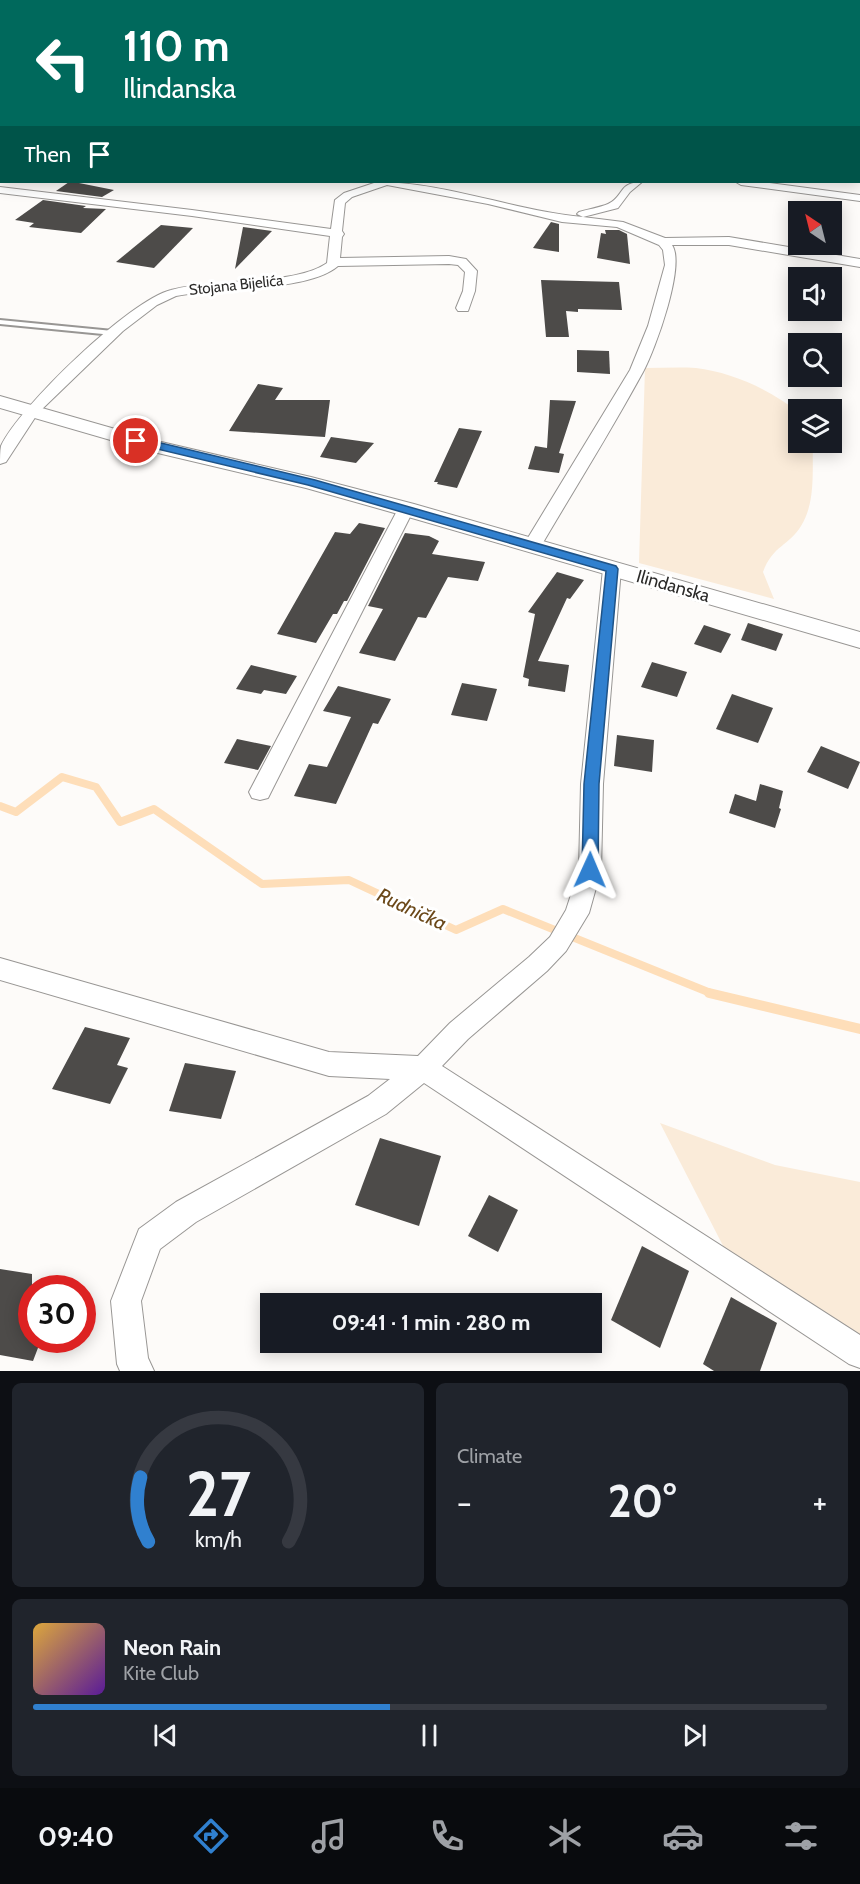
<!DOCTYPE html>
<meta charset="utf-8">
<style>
:root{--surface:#171b24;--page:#20242c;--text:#f1f3f6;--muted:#9ea1a6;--line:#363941;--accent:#3080cf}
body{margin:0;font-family:Cabin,sans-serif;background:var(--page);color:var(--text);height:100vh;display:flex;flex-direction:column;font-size:22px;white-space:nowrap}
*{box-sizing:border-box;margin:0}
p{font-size:20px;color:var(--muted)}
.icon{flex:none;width:33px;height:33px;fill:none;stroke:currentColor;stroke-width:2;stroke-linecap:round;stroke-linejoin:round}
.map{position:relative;height:1371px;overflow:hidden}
.panel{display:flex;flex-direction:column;gap:12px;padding:12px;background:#0d0f14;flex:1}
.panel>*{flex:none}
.top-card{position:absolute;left:0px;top:0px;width:861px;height:183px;box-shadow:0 3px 15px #0003;background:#00695c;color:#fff;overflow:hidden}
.needle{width:39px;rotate:325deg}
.controls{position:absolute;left:788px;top:201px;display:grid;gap:12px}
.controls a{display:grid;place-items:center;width:54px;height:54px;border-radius:0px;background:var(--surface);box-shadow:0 3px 15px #0003;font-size:30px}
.speed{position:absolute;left:18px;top:1275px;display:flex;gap:12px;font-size:30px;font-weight:700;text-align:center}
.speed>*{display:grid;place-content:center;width:78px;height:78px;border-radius:50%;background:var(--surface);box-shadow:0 3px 15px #0003;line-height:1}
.speed .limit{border:9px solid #d22;background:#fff;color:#111}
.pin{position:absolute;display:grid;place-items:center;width:51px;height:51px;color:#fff;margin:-26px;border:3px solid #fff;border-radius:50%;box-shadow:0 2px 6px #0007}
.me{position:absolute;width:66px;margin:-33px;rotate:1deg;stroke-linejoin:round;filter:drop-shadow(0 0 4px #0008)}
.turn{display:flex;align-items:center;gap:21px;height:126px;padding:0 24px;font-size:27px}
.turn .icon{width:78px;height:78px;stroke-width:2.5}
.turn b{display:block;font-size:42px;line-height:51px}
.then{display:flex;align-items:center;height:57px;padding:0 24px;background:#0003;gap:12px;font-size:22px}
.big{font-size:45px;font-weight:700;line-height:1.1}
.panel .tile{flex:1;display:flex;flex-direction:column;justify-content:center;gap:9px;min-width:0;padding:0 21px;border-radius:9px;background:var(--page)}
.panel .dial{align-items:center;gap:0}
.dial svg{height:156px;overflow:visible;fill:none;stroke:var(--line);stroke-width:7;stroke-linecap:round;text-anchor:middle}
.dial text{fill:var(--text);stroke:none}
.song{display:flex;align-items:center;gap:18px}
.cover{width:72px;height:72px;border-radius:9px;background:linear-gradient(135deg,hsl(40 70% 55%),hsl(270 70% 35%))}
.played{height:6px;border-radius:3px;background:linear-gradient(90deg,var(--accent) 45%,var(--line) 45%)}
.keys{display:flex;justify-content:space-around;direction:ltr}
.heat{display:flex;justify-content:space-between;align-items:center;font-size:33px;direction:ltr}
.panel .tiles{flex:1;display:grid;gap:12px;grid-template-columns:1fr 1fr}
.tile:last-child{grid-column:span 2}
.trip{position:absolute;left:260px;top:1293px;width:342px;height:60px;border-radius:0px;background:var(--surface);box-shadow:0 3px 15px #0003;font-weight:700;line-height:60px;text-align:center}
.tab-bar{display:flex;height:96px;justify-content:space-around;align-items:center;background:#090b0e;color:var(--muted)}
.tab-bar .icon{width:42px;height:42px}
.tab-bar .active{color:var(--accent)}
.tab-bar b{font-size:27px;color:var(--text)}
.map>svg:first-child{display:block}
</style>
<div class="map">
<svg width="860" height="1371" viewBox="0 0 860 1371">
<rect width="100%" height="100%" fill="#fdfbf9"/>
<!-- green -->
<g fill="#faebd9">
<path d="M645,368C662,368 679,367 696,368C731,372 771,390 798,412V442L813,443C812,470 816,502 801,526C789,546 773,545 763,572L774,599L639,563Z"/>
<polygon points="660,1123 775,1165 860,1182 860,1353 738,1275"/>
</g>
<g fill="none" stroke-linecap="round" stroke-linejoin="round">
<!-- stream-far1 -->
<polyline stroke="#fedeb9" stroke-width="8" points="0,806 16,812 62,777 96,787 120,822 154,809 262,884 349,880 456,930 503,909 713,994"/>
<!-- stream -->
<polyline stroke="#fedeb9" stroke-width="10" points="709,993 860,1029"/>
</g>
<!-- building -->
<g fill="#4d4b49">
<polygon points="69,182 74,182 114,190 102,197 56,191"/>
<polygon points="43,200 86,206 83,208 106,209 81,233 29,227 34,223 15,220"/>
<polygon points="551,222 559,224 559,252 533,248"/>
<polygon points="161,225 193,228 154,268 116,262"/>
<polygon points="243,227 272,231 235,269"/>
<polygon points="605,230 619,230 627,234 630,264 597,258 601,233 606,234"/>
<polygon points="541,280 619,282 622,310 578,309 578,312 566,311 569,337 546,337"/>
<polygon points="577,350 609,351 610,374 577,372"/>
<polygon points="258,384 283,388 275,400 330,400 325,437 229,431"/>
<polygon points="550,400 576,401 559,453 564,454 559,473 528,469 535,446 547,448"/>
<polygon points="459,428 482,431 457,488 437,484 438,482 434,482"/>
<polygon points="331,437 374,443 356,463 320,457"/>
<polygon points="359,523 385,528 347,601 344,601 337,614 333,614 316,643 277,634 335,532 350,534"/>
<polygon points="405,533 429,536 439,541 432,554 485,562 478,581 448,577 426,618 418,617 395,661 359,653 383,609 368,606"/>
<polygon points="557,572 584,580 570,599 567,598 538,661 569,665 565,692 528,686 529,679 523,677 535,614 528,612"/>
<polygon points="748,623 783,634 776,651 741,640"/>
<polygon points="704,625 731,634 721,653 694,644"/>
<polygon points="652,662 687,672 677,697 641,687"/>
<polygon points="251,665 297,676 286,694 264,690 261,694 236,689"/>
<polygon points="462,683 497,689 487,721 451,715"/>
<polygon points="338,686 391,699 378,724 373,723 336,804 294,796 309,764 327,767 351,717 323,711"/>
<polygon points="732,694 773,708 758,743 716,729"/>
<polygon points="617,735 654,740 652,772 614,766"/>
<polygon points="237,739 271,746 258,770 224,763"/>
<polygon points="821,746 860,762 848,789 807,772"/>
<polygon points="760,784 783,791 779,808 781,809 775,828 729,813 735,794 756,801"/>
<polygon points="85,1027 130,1038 117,1065 128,1068 110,1104 52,1089"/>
<polygon points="185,1063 236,1071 221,1119 169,1111"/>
<polygon points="380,1138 441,1156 419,1226 355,1205"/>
<polygon points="489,1195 518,1210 498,1252 468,1236"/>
<polygon points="642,1246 689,1271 660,1348 611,1320"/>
<polygon points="0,1269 32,1274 32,1340 41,1340 33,1361 0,1355"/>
<polygon points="731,1297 777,1323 760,1371 714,1371 703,1364"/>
</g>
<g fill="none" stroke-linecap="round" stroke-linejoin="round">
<defs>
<polygon id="service" points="0,320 113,331 117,333 113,335 0,324"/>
<g id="minor">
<polygon points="607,0 618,0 620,2 608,2"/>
<polygon points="0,128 2,128 0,135"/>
<path d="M377,182C445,182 515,211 583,217L577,214L579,212C588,209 599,208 608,204C624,197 618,182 642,182L630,192L618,208L583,217L623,222L665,238L729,237L860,259V267L729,245H672C686,265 655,350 643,372C611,431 575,488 541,546L538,550H526L523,546L630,370L648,326L665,265L663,250L659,245L617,227L562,222L488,204L387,185L352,197L345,203L342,231L344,234L342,237L340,258L449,256L466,259L477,271L475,291L468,311H458L456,308L463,291L465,272L458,265L449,264L338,266C308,292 218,287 176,296L157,305L123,331L38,413L6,462L0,464C0,458 0,451 1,446C19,407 130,300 171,290C214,278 294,286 327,263L330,236L192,216L0,193V187L192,210L331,229L335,200L344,193Z"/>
<polygon points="736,182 762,182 860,195 860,201 741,185"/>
<polygon points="406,504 414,509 271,792 268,798 260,800 252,798 249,792 398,509"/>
<polygon points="612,564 618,565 621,569 603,784 601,870 589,913 566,951 547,971 468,1039 442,1066 860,1335 860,1368 849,1364 424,1083 386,1114 196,1222 160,1249 141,1301 148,1358 154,1371 120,1371 117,1364 111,1301 139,1229 176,1202 368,1096 390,1079 329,1076 0,980 0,958 329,1052 418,1056 450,1023 529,957 550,937 566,910 579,870 581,784 603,569 606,565"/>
</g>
<polygon id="tertiary" points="0,396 157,441 311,477 414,504 860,632 860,648 398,514 306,488 145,450 0,408"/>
</defs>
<!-- service casing -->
<use href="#service" stroke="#989694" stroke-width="4"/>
<!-- minor casing -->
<use href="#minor" stroke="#989694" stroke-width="2"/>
<!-- tertiary casing -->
<use href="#tertiary" stroke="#989694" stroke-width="2"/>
<!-- service -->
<use href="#service" fill="#fff" fill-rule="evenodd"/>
<!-- minor -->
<use href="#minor" fill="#fff" fill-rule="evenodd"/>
<!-- tertiary -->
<use href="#tertiary" fill="#fff" fill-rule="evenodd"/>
</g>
<!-- route -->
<polygon fill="#3080cf" stroke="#1f5387" stroke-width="1.5" points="136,437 315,480 616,566 618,569 599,784 598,870 596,874 590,876 585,874 582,870 584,784 606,571 308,485 132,443 132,438"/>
<g text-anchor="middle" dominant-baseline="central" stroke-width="6" stroke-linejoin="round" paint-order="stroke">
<!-- far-street labels -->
<g font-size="15" fill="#2b2a29" stroke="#fff">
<text transform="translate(236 285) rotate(-6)">Stojana Bijelića</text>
</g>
<!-- street labels -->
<g font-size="18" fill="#2b2a29" stroke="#fff">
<text transform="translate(673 586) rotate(16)">Ilindanska</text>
</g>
<!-- water labels -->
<g font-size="20" font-style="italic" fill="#6b4819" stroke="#fff">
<text transform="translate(412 909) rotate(25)">Rudnička</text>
</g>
</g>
</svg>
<div class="controls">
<a><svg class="needle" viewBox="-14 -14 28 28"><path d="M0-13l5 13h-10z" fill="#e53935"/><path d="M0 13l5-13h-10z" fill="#9ea1a6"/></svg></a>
<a><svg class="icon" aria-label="sound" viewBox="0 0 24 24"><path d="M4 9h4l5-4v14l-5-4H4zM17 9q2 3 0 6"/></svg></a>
<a><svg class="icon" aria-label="search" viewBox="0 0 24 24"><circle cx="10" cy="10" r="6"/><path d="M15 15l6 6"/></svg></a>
<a><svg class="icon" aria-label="layers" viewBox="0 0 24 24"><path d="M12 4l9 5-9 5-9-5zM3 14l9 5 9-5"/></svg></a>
</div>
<div class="speed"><div class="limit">30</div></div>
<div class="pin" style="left:136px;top:441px;background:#d93025"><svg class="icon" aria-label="arrive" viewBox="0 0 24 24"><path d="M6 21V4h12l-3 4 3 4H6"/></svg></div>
<svg class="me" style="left:590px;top:870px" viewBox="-20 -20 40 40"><path d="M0-17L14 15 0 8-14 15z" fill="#3080cf" stroke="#fff" stroke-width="4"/></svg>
<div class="trip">09:41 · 1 min · 280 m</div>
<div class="top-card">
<div class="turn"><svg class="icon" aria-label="left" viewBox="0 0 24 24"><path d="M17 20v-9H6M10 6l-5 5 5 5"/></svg><div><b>110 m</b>Ilindanska</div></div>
<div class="then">Then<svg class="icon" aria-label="arrive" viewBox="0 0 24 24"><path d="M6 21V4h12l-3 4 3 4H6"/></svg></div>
</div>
</div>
<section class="panel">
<div class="tiles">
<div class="tile dial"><svg viewBox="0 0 100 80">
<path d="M14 69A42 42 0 1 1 86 69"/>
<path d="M14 69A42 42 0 0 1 10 36" stroke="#3080cf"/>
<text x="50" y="56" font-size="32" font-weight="700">27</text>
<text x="50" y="72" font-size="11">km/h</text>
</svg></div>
<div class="tile"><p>Climate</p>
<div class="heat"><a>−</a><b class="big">20°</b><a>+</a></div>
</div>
<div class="tile">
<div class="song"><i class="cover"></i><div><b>Neon Rain</b><p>Kite Club</p></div></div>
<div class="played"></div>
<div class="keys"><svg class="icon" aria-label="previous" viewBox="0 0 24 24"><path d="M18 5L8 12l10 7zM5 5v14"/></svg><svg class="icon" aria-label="pause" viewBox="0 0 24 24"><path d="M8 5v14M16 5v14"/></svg><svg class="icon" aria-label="next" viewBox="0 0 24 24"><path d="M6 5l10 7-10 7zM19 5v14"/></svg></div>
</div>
</div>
</section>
<nav class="tab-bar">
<b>09:40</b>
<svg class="icon active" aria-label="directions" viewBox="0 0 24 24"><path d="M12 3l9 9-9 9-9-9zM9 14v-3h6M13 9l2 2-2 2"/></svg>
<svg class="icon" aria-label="music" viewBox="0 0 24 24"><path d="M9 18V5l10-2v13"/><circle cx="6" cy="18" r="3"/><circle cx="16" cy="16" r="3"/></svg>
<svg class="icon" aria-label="phone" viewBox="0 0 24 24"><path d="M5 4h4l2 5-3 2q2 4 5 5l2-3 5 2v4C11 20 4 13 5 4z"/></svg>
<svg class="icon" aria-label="climate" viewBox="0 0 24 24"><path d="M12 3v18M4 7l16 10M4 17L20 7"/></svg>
<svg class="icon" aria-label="car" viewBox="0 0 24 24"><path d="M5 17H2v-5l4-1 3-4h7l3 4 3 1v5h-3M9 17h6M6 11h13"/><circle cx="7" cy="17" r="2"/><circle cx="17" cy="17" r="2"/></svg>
<svg class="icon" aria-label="filters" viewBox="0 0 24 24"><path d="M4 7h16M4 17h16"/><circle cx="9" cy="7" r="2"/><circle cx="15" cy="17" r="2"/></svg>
</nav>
